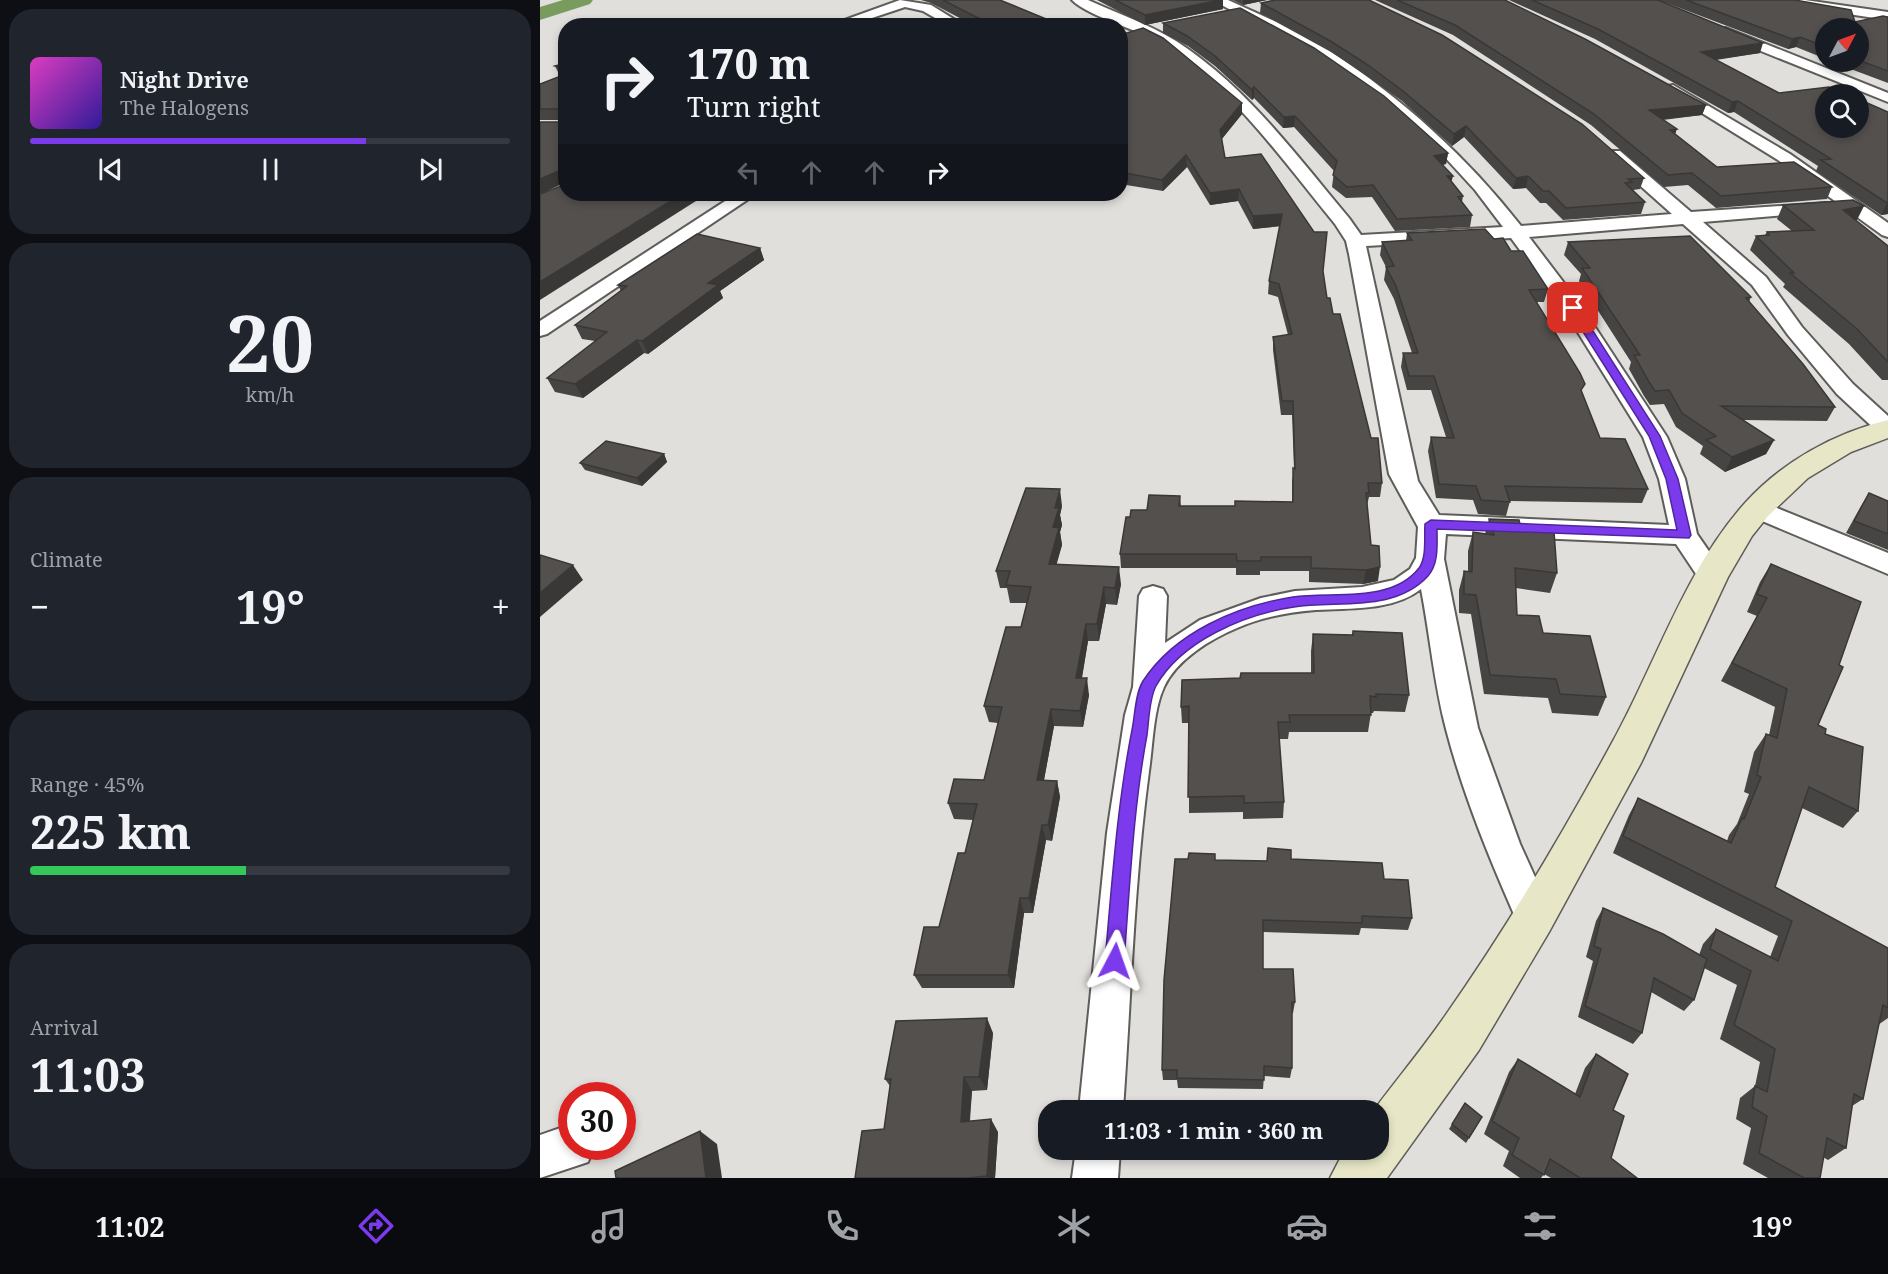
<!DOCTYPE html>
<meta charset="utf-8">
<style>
:root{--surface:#171b24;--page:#20242c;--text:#f1f3f6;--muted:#9ea1a6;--line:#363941;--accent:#7c3aed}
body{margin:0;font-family:"Noto Serif",serif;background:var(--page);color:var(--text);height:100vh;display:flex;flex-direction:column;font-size:22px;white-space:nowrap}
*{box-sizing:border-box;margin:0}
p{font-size:20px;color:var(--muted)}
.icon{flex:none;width:33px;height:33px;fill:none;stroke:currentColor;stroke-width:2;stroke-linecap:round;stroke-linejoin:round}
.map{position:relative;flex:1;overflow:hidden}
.side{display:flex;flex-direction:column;gap:9px;padding:9px;background:#0d0f14;width:540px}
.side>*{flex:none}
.banner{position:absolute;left:18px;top:18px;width:570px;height:183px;border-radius:24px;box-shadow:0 3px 9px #0003;background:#171b24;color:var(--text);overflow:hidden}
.needle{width:39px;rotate:49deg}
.tools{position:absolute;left:1275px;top:18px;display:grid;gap:12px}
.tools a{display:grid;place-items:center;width:54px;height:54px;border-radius:50%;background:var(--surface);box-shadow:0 3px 9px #0003;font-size:30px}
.speed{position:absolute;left:18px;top:1082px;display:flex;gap:12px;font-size:30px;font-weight:700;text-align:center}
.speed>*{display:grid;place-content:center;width:78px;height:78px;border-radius:50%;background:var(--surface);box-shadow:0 3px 9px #0003;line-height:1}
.speed .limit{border:9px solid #d22;background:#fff;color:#111}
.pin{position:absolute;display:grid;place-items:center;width:51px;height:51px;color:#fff;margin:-26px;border-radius:12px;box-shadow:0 3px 9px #0006}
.me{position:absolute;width:66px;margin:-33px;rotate:4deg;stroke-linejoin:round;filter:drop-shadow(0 0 4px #0008)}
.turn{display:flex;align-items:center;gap:21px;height:126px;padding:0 30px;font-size:27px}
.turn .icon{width:78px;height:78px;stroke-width:2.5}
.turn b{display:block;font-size:42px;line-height:51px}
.lanes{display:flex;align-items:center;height:57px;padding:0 30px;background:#0003;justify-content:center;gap:30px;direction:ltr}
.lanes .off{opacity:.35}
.big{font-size:45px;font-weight:700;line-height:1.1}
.side .tile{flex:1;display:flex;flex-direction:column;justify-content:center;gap:9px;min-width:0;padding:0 21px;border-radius:24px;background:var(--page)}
.side .dial{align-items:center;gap:0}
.dial b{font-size:78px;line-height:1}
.song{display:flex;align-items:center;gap:18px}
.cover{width:72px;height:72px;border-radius:9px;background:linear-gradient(135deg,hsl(310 70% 55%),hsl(250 70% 35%))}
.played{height:6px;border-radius:3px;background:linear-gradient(90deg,var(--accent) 70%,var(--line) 70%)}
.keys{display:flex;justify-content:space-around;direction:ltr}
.heat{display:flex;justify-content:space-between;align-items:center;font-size:33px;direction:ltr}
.charge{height:9px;border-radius:4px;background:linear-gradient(90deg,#34c759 45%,var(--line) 0)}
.trip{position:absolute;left:498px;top:1100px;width:351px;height:60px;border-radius:24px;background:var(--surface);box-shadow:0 3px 9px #0003;font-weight:700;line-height:60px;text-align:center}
.menu{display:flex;height:96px;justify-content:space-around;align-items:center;background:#090b0e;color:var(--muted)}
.menu .icon{width:42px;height:42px}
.menu .active{color:var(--accent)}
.menu b{font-size:27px;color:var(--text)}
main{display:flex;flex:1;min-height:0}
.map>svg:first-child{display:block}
</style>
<main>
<section class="side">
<div class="tile">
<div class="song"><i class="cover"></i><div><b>Night Drive</b><p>The Halogens</p></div></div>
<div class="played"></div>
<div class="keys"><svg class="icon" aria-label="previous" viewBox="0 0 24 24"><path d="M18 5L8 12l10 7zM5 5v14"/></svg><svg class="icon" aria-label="pause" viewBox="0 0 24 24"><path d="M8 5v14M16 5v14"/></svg><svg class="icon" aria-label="next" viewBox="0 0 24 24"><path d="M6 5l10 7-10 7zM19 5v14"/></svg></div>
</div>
<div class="tile dial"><b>20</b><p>km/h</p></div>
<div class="tile"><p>Climate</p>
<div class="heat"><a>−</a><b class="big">19°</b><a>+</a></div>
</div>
<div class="tile"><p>Range · 45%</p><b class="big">225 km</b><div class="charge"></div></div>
<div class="tile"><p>Arrival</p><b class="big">11:03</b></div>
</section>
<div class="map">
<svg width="1348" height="1178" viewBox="0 0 1348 1178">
<rect width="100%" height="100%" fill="#e1dfdc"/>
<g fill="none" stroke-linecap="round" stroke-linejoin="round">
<!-- river -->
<polygon fill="#799b5e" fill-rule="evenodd" points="23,0 53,0 50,4 0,20 0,7"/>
<defs>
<g id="street">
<polygon points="360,0 391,5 425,26 409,26 383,11 365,7 308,26 288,26"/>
<path d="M532,0H548C576,13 609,24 636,41C706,86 756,155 809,218L821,235L963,227L935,190L901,153L857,116L780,57L672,0H688C722,16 758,30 790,51C863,99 927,157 981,226L1132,214L1068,157L1066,154L1068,151H1080L1151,212L1286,203L1289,207L1286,211L1280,212L1163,222L1226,277L1262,327L1313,384L1348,416V435L1339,433L1297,394L1248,335L1212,285L1143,224L989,237L1040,304L1127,437L1145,479L1157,534L1186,576L1182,583L1172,586L1162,583L1136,544L906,534L904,559L938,728L980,844L1013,917L1007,930L994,935L981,930C952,865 924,798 906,729C894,684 890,635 881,589C853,611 811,608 776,610C749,612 722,617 697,628C671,639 637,659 624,687C613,711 613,745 609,771C594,883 591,997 583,1110H539L567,833L585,715L593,687L599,596L603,589L613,586L623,589L627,596L625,643L660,620L721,598L755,591L822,587L854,580L870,569L876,558L878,527L849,474L809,254L806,241L795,224C744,162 695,91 626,46C603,31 549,17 532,0ZM971,238L1024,310L1103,437L1119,479L1129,525L899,515L878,481L826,246Z"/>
<polygon points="1235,0 1265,0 1348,12 1348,20 1241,4"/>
<polygon points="1186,28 1348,93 1348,102 1181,35 1181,29"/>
<polygon points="1133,85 1250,154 1348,223 1348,237 1342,235 1238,160 1128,92 1126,89 1128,86"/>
<polygon points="196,194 216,194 7,334 0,336 0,321"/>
<polygon points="1217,500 1348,553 1348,574 1208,515 1204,509 1208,503"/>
<polygon points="32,1124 32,1146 54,1146 48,1162 0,1178 0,1135"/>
<polygon points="536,1149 580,1149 578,1178 532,1178"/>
</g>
<path id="secondary" d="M1348,420V438L1311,452L1268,478L1228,516L1212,536L1188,577L1101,763L1009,932L939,1050L847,1178H790L805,1149H838V1110H834C857,1079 883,1048 905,1016C966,929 1022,835 1073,741C1116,663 1145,570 1205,503C1242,462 1294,433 1348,420Z"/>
</defs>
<!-- street casing -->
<use href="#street" stroke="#5e5d5a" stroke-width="4"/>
<!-- secondary casing -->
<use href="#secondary" stroke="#5e5d5a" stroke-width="3"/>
<!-- street -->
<use href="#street" fill="#fff" fill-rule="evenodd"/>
<!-- secondary -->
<use href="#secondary" fill="#e7e7c7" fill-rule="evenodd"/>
</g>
<!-- wall -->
<g fill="#474543">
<polygon points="381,0 460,0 523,26 435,26 391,3"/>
<polygon points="557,0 683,0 683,9 605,25"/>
<polygon points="693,0 727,0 703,5"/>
<polygon points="835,0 965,0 1166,105 1162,115 1123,120 1135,134 1177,167 1292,187 1287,199 1176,208 1148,185 1124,187 1051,125 913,35"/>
<polygon points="969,0 1255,0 1315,22 1348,17 1348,83 1292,62 1318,62 1318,28 1286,28 1286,59 1256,47 1248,49 1124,2 1220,53 1176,60 1239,93 1348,112 1348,214 1341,215 1276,171 1278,166 1194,112 1188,113 1055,39"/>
<polygon points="721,3 1104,178 1100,189 1093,190 1105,202 1101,214 1023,220 1006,203 1000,203 986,188 973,189 924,137 912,146 862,101 827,76 791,52 720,13"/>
<polygon points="623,23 908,153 906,164 902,165 911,182 923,196 922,202 932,215 930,227 855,231 832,197 806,198 792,187 794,171 754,127 743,128 714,98 712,100 675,66 648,46 623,33"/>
<polygon points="580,35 702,114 682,139 685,158 783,273 787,298 793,314 842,483 840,497 829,497 827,505 831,545 838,581 823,584 769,582 769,571 720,571 720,575 696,575 696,568 581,568 580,554 590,517 640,496 641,506 695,506 752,502 752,482 754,469 752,415 741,415 733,350 733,337 748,335 738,297 728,294 729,281 740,226 713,229 698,201 670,205 647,167 623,191 580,184"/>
<polygon points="26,39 26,52 20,40"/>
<polygon points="26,63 26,182 0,194 22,120 0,120 0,84 20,76 15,66"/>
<polygon points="1243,205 1317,220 1315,220 1348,246 1348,380 1342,380 1309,344 1243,287 1245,284 1210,250 1216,236 1225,235 1227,232 1252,231 1237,219"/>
<polygon points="867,233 954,239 971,251 1008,289 1004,302 996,302 1042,393 1060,438 1108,489 1102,503 970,501 966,516 938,514 933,500 896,498 888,451 891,437 906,437 891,390 867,390 861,367 863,353 872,353 854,299 844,280 846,267 840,255 842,242 866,241"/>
<polygon points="1028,242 1211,297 1209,302 1295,407 1287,421 1203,420 1234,440 1226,454 1185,472 1160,454 1163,446 1136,427 1124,404 1110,405 1104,396 1089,369 1091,362 1039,281 1041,274 1024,255"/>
<polygon points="220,248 224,260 180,291 183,298 108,354 104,353 43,398 15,392 7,378 55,341 42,339 35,325 81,291 78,285"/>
<polygon points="124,454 127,462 102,486 45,470 40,463"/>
<polygon points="1329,493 1348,501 1348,550 1306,533 1321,506"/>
<polygon points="522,506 520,515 522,525 520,532 522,545 516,564 581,584 577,605 566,604 559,641 548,641 542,678 549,695 543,727 514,726 504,780 517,781 520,797 512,841 506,840 493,913 484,913 474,988 382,988 374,975 399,927 425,853 433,820 414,819 408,803 444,780 458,723 449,722 444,706 481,627 487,603 470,603 467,588 460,588 456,571"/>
<polygon points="949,519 981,528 1017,573 1010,593 976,588 977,615 1003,633 1066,697 1058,716 1012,713 1008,698 944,694 931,614 919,613 919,590 924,571 928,571 928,551 933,532 945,534"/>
<polygon points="1231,564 1278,725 1285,734 1318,811 1303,828 1262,808 1235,887 1348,948 1348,1018 1338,1025 1323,1099 1312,1106 1306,1148 1288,1160 1283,1157 1280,1178 1228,1178 1203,1164 1211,1128 1196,1119 1200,1098 1215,1086 1220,1062 1180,1039 1197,985 1164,968 1154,1000 1144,1011 1111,992 1102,1033 1093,1044 1038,1017 1053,961 1046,957 1056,921 1063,908 1159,955 1163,944 1176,929 1230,957 1238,936 1073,853 1089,815 1098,798 1187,841 1189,835 1197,824 1209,794 1204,792 1214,752 1226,734 1229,735 1235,707 1181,681 1217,616 1207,612 1220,582"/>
<polygon points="813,631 869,695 865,712 834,711 833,713 831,713 828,732 749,732 748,739 739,739 744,802 743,818 703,819 703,812 649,813 649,723 642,723 641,707 700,678 771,673 771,651 773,634 812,635"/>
<polygon points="751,859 844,879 872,918 868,930 821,928 819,935 723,932 723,969 755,1002 753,1013 752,1013 752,1068 750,1078 724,1076 723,1089 638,1088 637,1080 623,1080 622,1070 675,860 727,861"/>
<polygon points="453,1033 447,1090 432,1091 430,1121 458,1132 455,1178 315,1178 344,1129 350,1086 345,1079"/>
<polygon points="1056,1054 1073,1110 1071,1158 1097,1178 1011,1178 1004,1174 1001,1178 980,1178 963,1166 969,1151 944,1134 969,1072 978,1059 1035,1094 1045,1068"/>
<polygon points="925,1103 942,1117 926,1143 909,1129"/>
</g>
<!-- shaded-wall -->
<g fill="#3a3837">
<polygon points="683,0 683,9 605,25 605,15"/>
<polygon points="703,0 727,0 703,5"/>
<polygon points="1260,37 1256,47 1248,49 1252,39"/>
<polygon points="1223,43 1220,53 1158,62 1161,52"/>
<polygon points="714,87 714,98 712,100 712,90"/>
<polygon points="1198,101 1194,112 1188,113 1192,102"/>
<polygon points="702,103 702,114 680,141 680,130"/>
<polygon points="1166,105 1162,115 1106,121 1109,110"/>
<polygon points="755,116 754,127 743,128 744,117"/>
<polygon points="926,126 924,137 912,146 914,134"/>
<polygon points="1137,129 1133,140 1130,130"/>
<polygon points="908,153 906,164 892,167 894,156"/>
<polygon points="646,155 647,167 623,191 622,180"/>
<polygon points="21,170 26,182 0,194 0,179"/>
<polygon points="907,176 913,176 910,187"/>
<polygon points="988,176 986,188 973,189 976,178"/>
<polygon points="699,189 698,201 670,205 670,193"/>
<polygon points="142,194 167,194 0,300 0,282"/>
<polygon points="1347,203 1348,203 1348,214 1341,215"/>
<polygon points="1324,206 1317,220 1296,224 1303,210"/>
<polygon points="742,214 741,226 713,229 713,216"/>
<polygon points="220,248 224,260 180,291 183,298 108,354 102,341 168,283"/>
<polygon points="97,340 104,353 43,398 35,384"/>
<polygon points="1234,440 1226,454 1185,472 1192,457"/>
<polygon points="124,454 127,462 102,486 97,478"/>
<polygon points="520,489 522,506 520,515 522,525 520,532 522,545 512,581 509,564 515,508"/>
<polygon points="33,565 43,580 0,617 0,593"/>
<polygon points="579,567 581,584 577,605 575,588"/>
<polygon points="840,567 838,581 823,584 826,570"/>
<polygon points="564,587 566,604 559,641 557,624"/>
<polygon points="546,624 548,641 539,694 536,678"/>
<polygon points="547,678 549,695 543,727 540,711"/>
<polygon points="511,709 514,726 501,796 497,780"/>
<polygon points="517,781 520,797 512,841 508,825"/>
<polygon points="502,825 506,840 493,913 489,898"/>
<polygon points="480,898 484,913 474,988 468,975"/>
<polygon points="447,1018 453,1033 447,1090 439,1077"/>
<polygon points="424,1077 432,1091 428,1134 421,1122"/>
<polygon points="451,1119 458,1132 455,1178 448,1178 447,1176"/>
<polygon points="160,1131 177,1144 182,1178 166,1178"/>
</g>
<!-- building -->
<g fill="#53504e" stroke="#3a3837" stroke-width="1.5">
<polygon points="403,0 460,0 523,26 448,26 436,20 440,19"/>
<polygon points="575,0 681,0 605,15"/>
<polygon points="735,0 829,0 902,35 1042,124 1104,178 1088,179 1092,182 1085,183 1105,202 1026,208 1009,191 1003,191 988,176 976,178 926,126 914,134 863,91 828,65 792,42 721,3"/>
<polygon points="857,0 965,0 1045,39 1166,105 1109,110 1137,129 1130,130 1177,167 1254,162 1292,187 1181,196 1152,173 1128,175 1054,114 915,25"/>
<polygon points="992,0 1118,0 1223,43 1161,52 1239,93 1289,87 1307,94 1286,94 1286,128 1318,128 1318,99 1348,112 1348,203 1347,203 1281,160 1291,159 1198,101 1192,102 1058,29"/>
<polygon points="1146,0 1255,0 1311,10 1315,22 1343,16 1348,17 1348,71 1318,60 1318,28 1286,28 1286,47 1260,37 1252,39"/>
<polygon points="700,8 774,48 844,96 908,153 894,156 913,176 907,176 923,196 918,197 932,215 857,219 833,185 807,187 793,175 797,161 755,116 744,117 714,87 712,90 675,56 647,36 623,23"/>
<polygon points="603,28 623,38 702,103 680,130 685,158 721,154 774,232 787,232 783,271 787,298 790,298 793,314 800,314 831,438 838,438 842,483 828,483 829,493 826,493 831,545 839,546 840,567 826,570 771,568 771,557 721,557 721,561 697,561 696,554 580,554 586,517 590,517 591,510 607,510 609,495 640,496 639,506 695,506 695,501 753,502 753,468 755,469 753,401 742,401 733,337 752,334 739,284 729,281 742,214 713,216 699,189 670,193 646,155 622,180 580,172 580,35"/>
<polygon points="26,39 26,46 20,40"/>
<polygon points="26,63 26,69 15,66"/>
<polygon points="26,74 26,182 21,170 0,179 0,122 22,122 22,109 0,109 0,84"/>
<polygon points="26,184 26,194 142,194 0,282 0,194"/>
<polygon points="1313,200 1324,206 1303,210 1348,246 1348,362 1317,329 1250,273 1254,273 1216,236 1229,235 1227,232 1274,230 1243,205"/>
<polygon points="945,229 954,239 963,238 971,251 983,251 1008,289 989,290 1040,373 1045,384 1041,390 1060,438 1085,439 1108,489 965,486 970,502 941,500 936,486 899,484 891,437 914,438 894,376 869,376 863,353 878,353 856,286 846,267 854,266 842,242 872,240 867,233"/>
<polygon points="157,234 220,248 168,283 178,285 102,341 97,340 35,384 7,378 67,332 35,325 87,286 78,285"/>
<polygon points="1150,236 1211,297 1206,298 1263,364 1295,407 1181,406 1234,440 1192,457 1166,440 1176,436 1142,413 1129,390 1115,391 1109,382 1094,355 1100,355 1042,268 1050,268 1028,242"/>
<polygon points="66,441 124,454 97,478 40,463"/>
<polygon points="486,488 520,489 515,508 519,508 513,527 519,528 509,564 579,567 575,588 564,587 557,624 546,624 536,678 547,678 540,711 511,709 497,780 517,781 508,825 502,825 489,898 480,898 468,975 374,975 384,927 399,927 418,853 425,853 437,804 408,803 414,779 444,780 462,707 444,706 466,627 481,627 491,587 466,585 470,571 456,571"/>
<polygon points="1329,493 1348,501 1348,534 1314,521"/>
<polygon points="949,519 979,520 981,528 1014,532 1017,573 975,568 977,615 999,616 1003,633 1050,636 1066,697 1020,694 1016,679 950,675 936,595 924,594 924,571 932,572 933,532 954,535"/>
<polygon points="0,555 33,565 0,593"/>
<polygon points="1231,564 1321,602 1299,665 1303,667 1278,725 1286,729 1285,734 1323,747 1318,811 1269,787 1235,887 1348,948 1348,1008 1343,1005 1323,1099 1314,1094 1306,1148 1287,1138 1280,1178 1264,1178 1219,1153 1227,1116 1212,1107 1215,1086 1227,1092 1235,1049 1194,1025 1211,971 1170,949 1176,929 1238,961 1252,921 1083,836 1098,798 1191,843 1202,818 1204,819 1221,777 1217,775 1226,734 1237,738 1247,689 1192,663 1227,598 1217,594"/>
<polygon points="813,631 862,633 869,695 836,694 836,697 830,696 831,715 749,715 750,722 738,722 744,802 704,803 704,796 648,797 649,706 641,707 642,680 700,678 701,673 774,673 773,634 813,635"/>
<polygon points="728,848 751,850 751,859 842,863 844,879 868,880 872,918 822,916 822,923 723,920 723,969 753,969 755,1002 752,1002 752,1068 724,1066 724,1080 637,1078 637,1070 622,1070 624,980 635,859 648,859 649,853 675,854 675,860 727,861"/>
<polygon points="1063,908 1123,934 1167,959 1154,1000 1114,978 1102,1033 1045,1006 1061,949 1054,946"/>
<polygon points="447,1018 439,1077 424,1077 421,1122 451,1119 447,1176 428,1178 315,1178 322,1131 344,1129 351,1079 345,1079 356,1021"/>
<polygon points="1056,1054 1088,1074 1073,1110 1084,1116 1071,1158 1097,1178 1040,1178 1010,1159 1004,1175 972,1155 979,1138 952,1121 978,1059 1040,1097"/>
<polygon points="925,1103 942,1117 929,1138 912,1124"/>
<polygon points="160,1131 166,1178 76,1178 75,1171"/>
</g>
<!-- route -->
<path fill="#7c3aed" stroke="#51269a" stroke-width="1.5" d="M1030,306H1037L1120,436L1138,479L1151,535L1149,538L897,529C897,545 899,563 888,576C854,613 797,600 754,607C705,614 641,641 616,686C609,699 609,721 607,735C593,810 590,885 584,961L581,967L575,970L568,967L565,961C572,883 577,806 592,730C595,716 595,694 603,681C635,632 697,606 753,597C792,591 851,604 879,568C887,557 884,537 885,524L891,520L1137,530L1126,479L1109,436L1028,308Z"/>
</svg>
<div class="tools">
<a><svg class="needle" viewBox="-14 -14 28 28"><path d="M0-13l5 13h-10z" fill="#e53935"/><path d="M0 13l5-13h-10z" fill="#9ea1a6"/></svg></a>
<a><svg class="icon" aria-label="search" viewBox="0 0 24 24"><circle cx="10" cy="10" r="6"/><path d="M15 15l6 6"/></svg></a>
</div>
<div class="speed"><div class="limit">30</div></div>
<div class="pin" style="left:1033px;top:308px;background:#d93025"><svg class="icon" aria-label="arrive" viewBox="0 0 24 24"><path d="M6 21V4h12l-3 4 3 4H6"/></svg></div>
<svg class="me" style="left:575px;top:961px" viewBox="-20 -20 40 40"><path d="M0-17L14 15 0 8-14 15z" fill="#7c3aed" stroke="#fff" stroke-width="4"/></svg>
<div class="trip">11:03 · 1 min · 360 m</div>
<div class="banner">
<div class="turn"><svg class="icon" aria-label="right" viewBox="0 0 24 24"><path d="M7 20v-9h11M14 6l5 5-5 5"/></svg><div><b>170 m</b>Turn right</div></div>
<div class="lanes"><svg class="icon off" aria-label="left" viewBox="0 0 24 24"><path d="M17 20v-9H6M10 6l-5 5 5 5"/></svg><svg class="icon off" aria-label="ahead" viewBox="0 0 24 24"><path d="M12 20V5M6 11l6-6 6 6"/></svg><svg class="icon off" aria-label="ahead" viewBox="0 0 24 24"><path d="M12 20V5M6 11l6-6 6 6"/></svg><svg class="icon" aria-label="right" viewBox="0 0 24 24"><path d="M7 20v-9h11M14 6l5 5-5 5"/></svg></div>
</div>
</div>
</main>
<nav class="menu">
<b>11:02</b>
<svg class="icon active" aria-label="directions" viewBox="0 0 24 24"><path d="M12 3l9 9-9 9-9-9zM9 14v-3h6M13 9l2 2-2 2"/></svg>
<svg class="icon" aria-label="music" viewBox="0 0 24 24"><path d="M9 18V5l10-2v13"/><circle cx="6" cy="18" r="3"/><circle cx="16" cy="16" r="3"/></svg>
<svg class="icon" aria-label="phone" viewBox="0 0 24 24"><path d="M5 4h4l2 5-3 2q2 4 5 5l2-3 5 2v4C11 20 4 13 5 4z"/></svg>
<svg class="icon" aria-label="climate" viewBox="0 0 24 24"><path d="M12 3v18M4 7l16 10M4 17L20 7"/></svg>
<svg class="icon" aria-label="car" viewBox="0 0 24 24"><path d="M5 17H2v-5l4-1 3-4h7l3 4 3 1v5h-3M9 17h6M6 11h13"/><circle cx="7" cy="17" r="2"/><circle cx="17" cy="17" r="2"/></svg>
<svg class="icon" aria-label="filters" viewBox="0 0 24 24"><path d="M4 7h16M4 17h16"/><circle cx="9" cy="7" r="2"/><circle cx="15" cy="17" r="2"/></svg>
<b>19°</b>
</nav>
